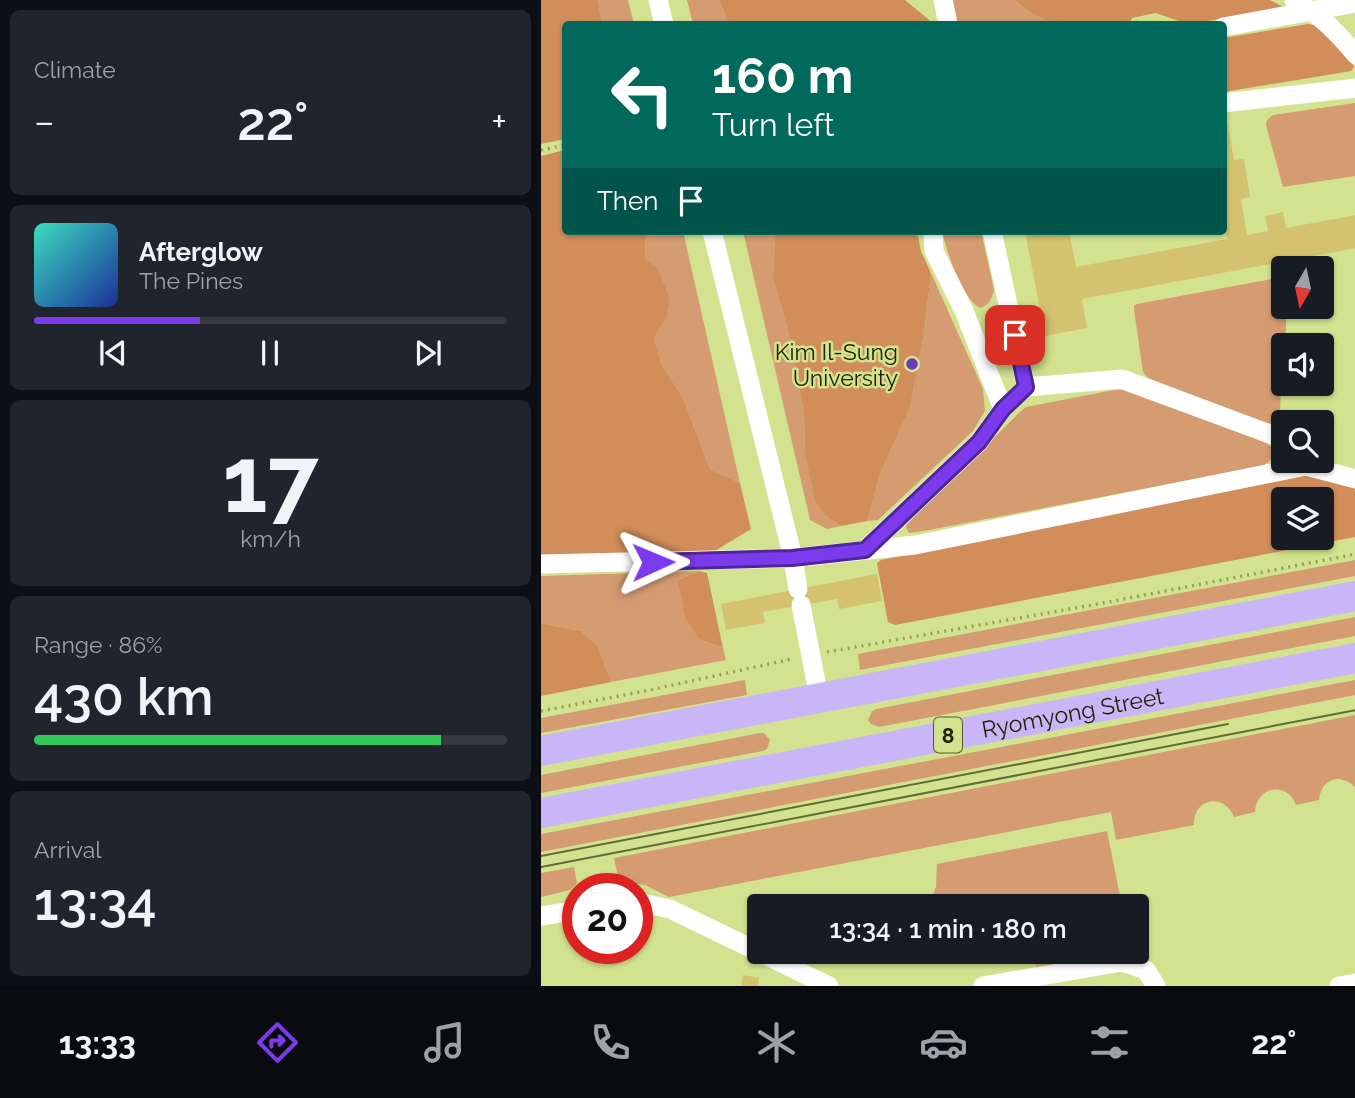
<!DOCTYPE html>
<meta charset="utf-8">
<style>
:root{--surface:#171b24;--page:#20242c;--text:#f1f3f6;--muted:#9ea1a6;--line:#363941;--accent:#7c3aed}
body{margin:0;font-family:Raleway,sans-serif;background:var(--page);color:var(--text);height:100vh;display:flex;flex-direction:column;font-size:26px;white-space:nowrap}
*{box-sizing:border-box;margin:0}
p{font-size:23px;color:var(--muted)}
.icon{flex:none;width:38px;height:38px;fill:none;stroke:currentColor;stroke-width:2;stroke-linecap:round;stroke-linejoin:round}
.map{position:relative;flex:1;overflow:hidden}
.side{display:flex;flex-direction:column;gap:10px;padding:10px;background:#0d0f14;width:541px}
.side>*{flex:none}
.hud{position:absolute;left:21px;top:21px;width:665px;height:214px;border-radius:7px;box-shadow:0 2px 5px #0004;background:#00695c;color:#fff;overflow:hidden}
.needle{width:46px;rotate:189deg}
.buttons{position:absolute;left:730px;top:256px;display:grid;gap:14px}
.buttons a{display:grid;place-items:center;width:63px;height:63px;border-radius:7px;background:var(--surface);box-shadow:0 2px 5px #0004;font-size:35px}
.speed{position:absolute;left:21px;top:873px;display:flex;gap:14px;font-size:35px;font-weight:700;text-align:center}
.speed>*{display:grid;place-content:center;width:91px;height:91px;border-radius:50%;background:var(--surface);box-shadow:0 2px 5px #0004;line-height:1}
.speed .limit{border:10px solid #d22;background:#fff;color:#111}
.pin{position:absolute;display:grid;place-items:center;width:60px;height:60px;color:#fff;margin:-30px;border-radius:14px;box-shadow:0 4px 10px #0006}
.me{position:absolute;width:77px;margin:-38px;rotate:89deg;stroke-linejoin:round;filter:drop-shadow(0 0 5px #0008)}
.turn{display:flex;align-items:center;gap:24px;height:147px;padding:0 35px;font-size:32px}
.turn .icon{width:91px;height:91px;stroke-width:2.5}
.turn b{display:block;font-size:49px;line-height:60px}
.then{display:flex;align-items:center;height:66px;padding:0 35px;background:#0003;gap:14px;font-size:26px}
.big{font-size:52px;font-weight:600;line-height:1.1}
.side .card{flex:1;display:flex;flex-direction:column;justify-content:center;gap:10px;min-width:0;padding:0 24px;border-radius:10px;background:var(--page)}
.side .dial{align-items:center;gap:0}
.dial b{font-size:91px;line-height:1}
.song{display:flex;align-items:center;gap:21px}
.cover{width:84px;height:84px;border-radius:10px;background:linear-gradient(135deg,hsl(170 70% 55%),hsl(230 70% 35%))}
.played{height:7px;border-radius:4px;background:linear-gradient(90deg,var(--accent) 35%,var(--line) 35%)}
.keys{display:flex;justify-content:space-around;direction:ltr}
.heat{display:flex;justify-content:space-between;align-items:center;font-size:38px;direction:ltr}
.charge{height:10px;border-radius:5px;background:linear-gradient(90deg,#34c759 86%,var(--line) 0)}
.trip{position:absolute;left:206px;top:894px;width:402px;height:70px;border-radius:7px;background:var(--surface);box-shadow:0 2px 5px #0004;font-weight:600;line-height:70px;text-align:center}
.tab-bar{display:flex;height:112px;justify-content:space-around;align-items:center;background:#090b0e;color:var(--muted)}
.tab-bar .icon{width:49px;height:49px}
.tab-bar .on{color:var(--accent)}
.tab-bar b{font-size:32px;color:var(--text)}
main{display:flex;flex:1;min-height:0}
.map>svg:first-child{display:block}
</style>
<main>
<section class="side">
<div class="card"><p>Climate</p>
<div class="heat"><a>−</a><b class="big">22°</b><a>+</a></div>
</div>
<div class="card">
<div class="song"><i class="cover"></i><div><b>Afterglow</b><p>The Pines</p></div></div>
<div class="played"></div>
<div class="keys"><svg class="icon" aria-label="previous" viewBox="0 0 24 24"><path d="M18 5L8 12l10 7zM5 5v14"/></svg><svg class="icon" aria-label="pause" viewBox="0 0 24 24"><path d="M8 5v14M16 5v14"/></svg><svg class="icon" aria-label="next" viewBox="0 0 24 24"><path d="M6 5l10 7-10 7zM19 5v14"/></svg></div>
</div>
<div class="card dial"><b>17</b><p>km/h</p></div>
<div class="card"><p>Range · 86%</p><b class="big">430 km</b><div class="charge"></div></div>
<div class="card"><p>Arrival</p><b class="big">13:34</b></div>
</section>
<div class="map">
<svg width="815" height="986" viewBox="0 0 815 986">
<rect width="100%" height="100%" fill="#d3e28f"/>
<!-- green -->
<g fill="#d59c72">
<polygon points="57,0 87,0 93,24 61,24"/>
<polygon points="146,0 178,0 188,24 152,24"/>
<path d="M412,0H474C484,11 503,21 517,24H416Z"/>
<polygon points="814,103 814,176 742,187 725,125 726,120 732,115"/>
<polygon points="105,231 142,231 199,483 169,469 142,398 120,363 113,338 125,319 104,260"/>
<polygon points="202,231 237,231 234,237 232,278 250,342 263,414 264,453 285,516 300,526 286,529 269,520"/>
<path d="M401,231H440L453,290C451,299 448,305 439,308C421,299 405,250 401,231Z"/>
<polygon points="390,273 442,389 444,411 432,431 337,520 326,521 339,474 369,408 383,334"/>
<polygon points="737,278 742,278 742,306 746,306 744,345 742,345 739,412 737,423 732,424 724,423 615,381 607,378 602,372 593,310 593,306 596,304"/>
<path d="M573,390H581L719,440C736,448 739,454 722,466L388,530L368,533L365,528L366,524L479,412L485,407Z"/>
<polygon points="814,560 814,576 319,670 317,654"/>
<polygon points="158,571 137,580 158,639 182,648 185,660 70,682 57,646 40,631 0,623 0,576"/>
<polygon points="814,617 814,636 338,727 330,724 327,720 331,711 335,709"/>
<polygon points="204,680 206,695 0,733 0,718"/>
<polygon points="814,680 814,695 0,852 0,834"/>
<path d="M814,715V787C798,772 780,779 778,800L755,805C746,780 715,787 714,812L693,817C683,792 652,798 653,825L575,840L570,812L128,897L104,885L78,881L73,858Z"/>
<polygon points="219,733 223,733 229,740 226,749 222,751 0,793 0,775"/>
<polygon points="566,831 581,906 388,906 395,887 396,864"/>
<polygon points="33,867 36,883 29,890 0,897 0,873"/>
</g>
<!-- forest -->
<g fill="#d28e5a" fill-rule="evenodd">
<polygon points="0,0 57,0 61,24 24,24 24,139 0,144"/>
<polygon points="178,0 364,0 393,24 188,24"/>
<path d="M474,0H729L746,9L646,24L615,13L591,18L588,24H517C503,21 484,11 474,0Z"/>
<polygon points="767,24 778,26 808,58 813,67 810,71 683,92 683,38"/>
<polygon points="24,150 24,231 105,231 104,260 116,267 129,299 125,319 113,338 120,363 142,398 169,469 199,483 210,529 169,554 0,557 0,156"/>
<polygon points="237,231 376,231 380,251 390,273 383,334 369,408 339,474 326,521 300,526 285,516 275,503 264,453 263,414 250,342 232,278 234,237"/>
<path d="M765,475L814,485V537L354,625L347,622L336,563L340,560ZM742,499H780V537H742Z"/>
<polygon points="158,571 166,573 182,648 158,639 144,617 137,580"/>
<polygon points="0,623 40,631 57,646 70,682 0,696"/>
</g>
<!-- building -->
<g fill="#d4c26e">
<polygon points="682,120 686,120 693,160 703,159 709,197 700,199 706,235 727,231 724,216 742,212 745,228 815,215 815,248 541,299 546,328 504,336 484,231 528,231 535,267 686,239 682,219"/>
<polygon points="336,574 341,601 298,609 296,599 222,612 224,623 185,630 180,604"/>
<polygon points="492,952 510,952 513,964 495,968"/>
<polygon points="202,975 218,978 217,986 200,986"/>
</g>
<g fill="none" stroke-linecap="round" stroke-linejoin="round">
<!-- path -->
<g stroke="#95a05e" stroke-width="3.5" stroke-dasharray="2 5" stroke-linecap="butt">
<polyline points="0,150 24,145"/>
<polyline points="286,652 557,604 815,554"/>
<polyline points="0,711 109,690 251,659"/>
</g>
<!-- minor -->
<g stroke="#fff" stroke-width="19">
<polyline points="117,0 123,24"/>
<polyline points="402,0 407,24"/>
<path d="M753,0C780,16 795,31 815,55"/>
<polyline points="682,27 815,3"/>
<polyline points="682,103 815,88"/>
<polyline points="171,231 252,558 257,589"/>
<polyline points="451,231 485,387 581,379 742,439"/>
<polyline points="324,550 438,442 462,409 423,311 393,251 392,231"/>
<polyline points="0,564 252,558 374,545 765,466 815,479"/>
<polyline points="260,605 278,697"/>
<polyline points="96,902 129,909 288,986"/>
<polyline points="0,916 37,910"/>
<polyline points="442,986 581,962 605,970 615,986"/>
<polyline points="798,986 815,983"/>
</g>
<!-- highway -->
<g stroke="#c9b6f8" stroke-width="30">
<polyline points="0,751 815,596"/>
<path id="s1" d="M0,813L815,658"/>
</g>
<!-- tram -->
<g stroke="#636c38" stroke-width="2">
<polyline points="0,856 687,724"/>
<polyline points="0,867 815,710"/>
</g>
</g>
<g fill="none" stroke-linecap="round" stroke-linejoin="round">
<defs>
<polyline id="route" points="112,562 251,558 324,550 438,442 462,409 485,387 474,335"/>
</defs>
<!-- route casing -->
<use href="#route" stroke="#51269a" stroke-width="18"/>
<!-- route -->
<use href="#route" stroke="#7c3aed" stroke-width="12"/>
</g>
<!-- markers -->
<circle fill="#6a3bb2" stroke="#d3e28f" stroke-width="2.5" cx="371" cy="364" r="7"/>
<g text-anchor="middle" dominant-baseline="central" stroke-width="5" stroke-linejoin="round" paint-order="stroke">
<!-- shield labels -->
<rect fill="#d3e28f" stroke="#545c2c" stroke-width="2" x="393" y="717.5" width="28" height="35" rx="5"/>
<g font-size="21" font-weight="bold" fill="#1e2302">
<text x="407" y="735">8</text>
</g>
<!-- poi labels -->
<g font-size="23" fill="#1e2302" stroke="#d3e28f" text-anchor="end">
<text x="357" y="351">Kim Il-Sung<tspan x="357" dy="26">University</tspan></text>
</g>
<!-- street labels -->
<g font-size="23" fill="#1e2302" stroke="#d3e28f">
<text stroke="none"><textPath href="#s1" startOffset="541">Ryomyong Street</textPath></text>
</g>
</g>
</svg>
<div class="buttons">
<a><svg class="needle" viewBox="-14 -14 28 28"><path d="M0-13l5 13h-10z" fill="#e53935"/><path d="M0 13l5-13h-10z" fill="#9ea1a6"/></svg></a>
<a><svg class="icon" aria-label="sound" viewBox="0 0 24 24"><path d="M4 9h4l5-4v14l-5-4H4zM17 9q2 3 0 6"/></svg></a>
<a><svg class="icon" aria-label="search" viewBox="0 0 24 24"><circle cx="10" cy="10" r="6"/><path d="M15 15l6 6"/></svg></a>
<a><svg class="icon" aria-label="layers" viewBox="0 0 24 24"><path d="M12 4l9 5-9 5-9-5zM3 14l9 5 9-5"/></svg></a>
</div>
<div class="speed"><div class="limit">20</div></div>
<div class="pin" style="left:474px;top:335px;background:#d93025"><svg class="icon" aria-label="arrive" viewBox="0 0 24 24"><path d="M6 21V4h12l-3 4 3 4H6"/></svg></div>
<svg class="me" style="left:112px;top:562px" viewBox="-20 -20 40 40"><path d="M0-17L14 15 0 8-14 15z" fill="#7c3aed" stroke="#fff" stroke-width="4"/></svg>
<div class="trip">13:34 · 1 min · 180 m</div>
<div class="hud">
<div class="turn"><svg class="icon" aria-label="left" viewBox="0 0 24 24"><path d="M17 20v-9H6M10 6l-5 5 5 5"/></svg><div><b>160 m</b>Turn left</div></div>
<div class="then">Then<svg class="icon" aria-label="arrive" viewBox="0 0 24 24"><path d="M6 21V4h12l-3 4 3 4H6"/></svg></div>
</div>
</div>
</main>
<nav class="tab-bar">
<b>13:33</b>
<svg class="icon on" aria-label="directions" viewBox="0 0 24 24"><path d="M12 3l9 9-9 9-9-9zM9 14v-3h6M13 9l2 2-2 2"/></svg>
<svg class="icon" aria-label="music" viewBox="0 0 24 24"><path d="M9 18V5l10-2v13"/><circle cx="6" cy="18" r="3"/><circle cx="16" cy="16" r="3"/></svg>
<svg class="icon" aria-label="phone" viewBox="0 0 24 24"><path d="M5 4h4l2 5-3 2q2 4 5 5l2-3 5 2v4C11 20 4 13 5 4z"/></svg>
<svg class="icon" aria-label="climate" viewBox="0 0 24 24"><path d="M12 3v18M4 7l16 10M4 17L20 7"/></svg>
<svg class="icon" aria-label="car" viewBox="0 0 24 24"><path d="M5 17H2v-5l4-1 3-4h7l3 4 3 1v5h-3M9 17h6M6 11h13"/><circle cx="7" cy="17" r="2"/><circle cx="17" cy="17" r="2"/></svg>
<svg class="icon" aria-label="filters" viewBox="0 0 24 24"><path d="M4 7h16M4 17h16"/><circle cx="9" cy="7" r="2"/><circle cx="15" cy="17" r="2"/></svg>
<b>22°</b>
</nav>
